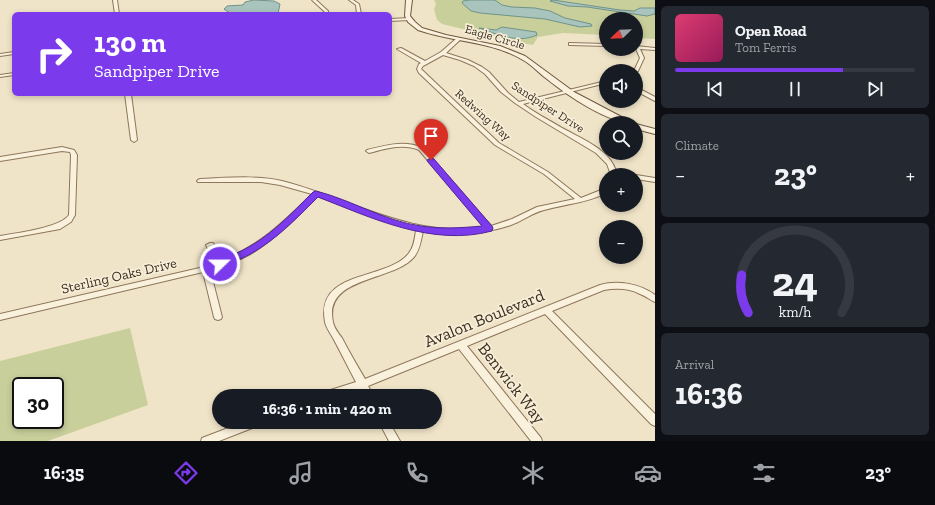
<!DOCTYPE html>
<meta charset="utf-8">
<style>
:root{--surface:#171b24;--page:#242831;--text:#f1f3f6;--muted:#9ea1a6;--line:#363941;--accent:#7c3aed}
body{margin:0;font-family:"Zilla Slab",serif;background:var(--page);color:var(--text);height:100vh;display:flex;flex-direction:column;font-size:15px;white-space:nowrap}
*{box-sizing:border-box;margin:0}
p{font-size:13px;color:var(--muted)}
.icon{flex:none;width:22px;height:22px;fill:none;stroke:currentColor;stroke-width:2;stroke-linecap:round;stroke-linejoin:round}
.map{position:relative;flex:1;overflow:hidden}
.details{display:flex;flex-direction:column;gap:6px;padding:6px;background:#0d0f14;width:280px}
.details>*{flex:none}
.top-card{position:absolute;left:12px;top:12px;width:380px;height:84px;border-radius:6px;box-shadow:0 2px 6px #0003;background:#7c3aed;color:#fff;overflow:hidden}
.needle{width:26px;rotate:247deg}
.fabs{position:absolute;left:599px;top:12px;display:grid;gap:8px}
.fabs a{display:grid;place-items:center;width:44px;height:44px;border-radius:50%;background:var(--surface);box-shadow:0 2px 6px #0003;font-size:20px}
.speed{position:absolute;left:12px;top:377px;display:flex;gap:8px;font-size:20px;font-weight:700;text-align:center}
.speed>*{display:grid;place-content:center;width:52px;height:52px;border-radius:50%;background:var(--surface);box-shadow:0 2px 6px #0003;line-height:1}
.speed .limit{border:2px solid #111;border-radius:6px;background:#fff;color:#111}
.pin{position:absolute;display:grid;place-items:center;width:34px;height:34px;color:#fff;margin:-41px -17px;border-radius:50% 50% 50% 0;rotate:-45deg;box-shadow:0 0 4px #0007}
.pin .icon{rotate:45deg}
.me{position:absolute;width:44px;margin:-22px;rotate:68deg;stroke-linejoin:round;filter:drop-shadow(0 0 3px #0008)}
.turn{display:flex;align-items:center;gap:14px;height:84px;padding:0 16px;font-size:18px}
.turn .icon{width:52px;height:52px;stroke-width:2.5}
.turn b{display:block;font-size:28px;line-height:34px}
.big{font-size:30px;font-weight:700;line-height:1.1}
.details .widget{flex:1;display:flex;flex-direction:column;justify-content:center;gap:6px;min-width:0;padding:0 14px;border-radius:6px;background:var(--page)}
.details .dial{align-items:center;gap:0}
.dial svg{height:104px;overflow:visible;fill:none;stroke:var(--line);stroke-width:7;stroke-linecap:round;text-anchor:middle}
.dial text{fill:var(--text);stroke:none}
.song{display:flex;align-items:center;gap:12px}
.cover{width:48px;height:48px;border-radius:6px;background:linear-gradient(135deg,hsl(340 70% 55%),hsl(330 70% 35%))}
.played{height:4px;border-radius:2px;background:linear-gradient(90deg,var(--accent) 70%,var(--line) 70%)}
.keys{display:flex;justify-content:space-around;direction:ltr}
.heat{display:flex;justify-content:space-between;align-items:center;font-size:22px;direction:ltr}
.trip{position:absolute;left:212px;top:389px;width:230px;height:40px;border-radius:20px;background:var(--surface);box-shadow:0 2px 6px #0003;font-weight:700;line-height:40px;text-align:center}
.menu{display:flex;height:64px;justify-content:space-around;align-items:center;background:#090b0e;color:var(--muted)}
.menu .icon{width:28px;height:28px}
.menu .selected{color:var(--accent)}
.menu b{font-size:18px;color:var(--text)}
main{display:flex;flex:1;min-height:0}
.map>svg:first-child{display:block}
</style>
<main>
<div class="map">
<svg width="655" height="441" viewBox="0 0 655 441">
<rect width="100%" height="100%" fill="#f0e4c8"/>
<!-- green -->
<g fill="#c9cf9b" fill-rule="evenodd">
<polygon points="434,0 655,0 655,39 636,38 636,19 606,19 606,35 563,33 538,37 533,45 522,43 442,24 437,20 434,9 436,4"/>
<path d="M130,328L148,405L48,441H0V361ZM21,386H55V420H21Z"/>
</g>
<!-- water -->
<g fill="#a9c4bc" stroke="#6f938a">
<polygon points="254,0 274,1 280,4 278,14 231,14 224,9 227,6 243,5 245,2"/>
<polygon points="470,0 495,0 502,5 512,7 535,8 550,11 565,18 591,24 592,26 580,27 545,19 480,13 471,11 462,3 463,1"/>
<polygon points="553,0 620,10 634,11 640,8 655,8 655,14 647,16 587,7 568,6 550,1"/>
<path d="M502,27L536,32L537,35C517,44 497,34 479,28L496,30Z"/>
</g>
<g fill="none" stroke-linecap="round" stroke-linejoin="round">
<defs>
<g id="street">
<polygon points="113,0 117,0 119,14 115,14"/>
<polygon points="312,0 316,0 328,11 328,14 324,14 325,12"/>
<polygon points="349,0 353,0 359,4 361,14 357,14 356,5"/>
<polygon points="410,18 411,19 409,20 390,21 390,19"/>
<path d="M457,38L461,39L446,53L468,60L482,67L489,72L508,93L519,102L606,81V83L523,104C535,113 549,120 562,128C582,139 609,149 616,171L626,174L627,175H611L607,164L596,153L536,117L515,103L501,92L485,74L474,66L460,60L443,55L423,66L421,69L499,143L548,172L581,198L606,188V193C587,203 565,204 544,210C532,213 522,221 511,225C482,235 453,235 423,231C421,240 420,250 414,257C393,282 323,276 333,322C334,328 339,334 342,338C349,352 357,365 365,379L600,285C618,280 640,284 655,295V302C650,300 646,296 640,294C629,288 616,288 604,290L552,311L655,414V426L651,424L545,314L467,346L541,438L542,441H531L459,349L368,386L374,396H364L360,389L337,396H319L321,393L356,382C348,367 341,353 333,338C330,333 326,327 325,322C315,269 388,281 409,253C414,247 415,237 416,230L373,217L317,196C296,218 274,241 247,256C236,262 223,266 210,270L222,317L221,319L218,320L215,319L214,317L203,272L0,320V314L204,267L215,263L206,245L210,243H213L222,260C258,247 285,221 312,194L280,185L261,182H198L197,181L198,180L200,179C227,178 255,175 282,181C349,198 412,239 484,227L419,150C403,143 385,149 369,153L366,151L367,150C386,145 405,140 423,148L491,226L512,219L537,207L575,199L544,174L495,145L419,73L417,69L419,64L421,63L397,49L401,48L425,61L441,52Z"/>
<polygon points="569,43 606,44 606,46 571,45 569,45"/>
<polygon points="636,46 655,48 655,50 640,49 644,58 638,71 636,72 636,71 634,71 640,58 636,49"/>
<polygon points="14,52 14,54 0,56 0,54"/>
<polygon points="14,73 14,75 0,77 0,75"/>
<polygon points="636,87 655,97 655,101 636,91"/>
<polygon points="125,94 131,94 137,140 134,142 131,140"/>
<path d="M62,147L74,150L77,155L75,215L71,222L60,229L0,240V236C16,233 60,228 69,215L71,155L70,152L62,151L0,161V157Z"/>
<polygon points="636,175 655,178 655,182 636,179"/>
<polygon points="244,422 261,422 260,425 219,441 201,441 202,438"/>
<polygon points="379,422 389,422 400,441 389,441"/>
</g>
<g id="secondary">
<path d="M406,0H412L410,16L415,22L422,28L446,35L500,46L525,56L574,92L633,123C607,123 567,95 547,79C539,73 532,65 523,60C492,41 452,42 418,30L408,22L405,16Z"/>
<polygon points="636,124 655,129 655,134 636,129"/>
</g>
</defs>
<!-- street casing -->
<use href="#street" stroke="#8d765c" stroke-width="2"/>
<!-- secondary casing -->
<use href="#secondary" stroke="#6f573f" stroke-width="2"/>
<!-- street -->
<use href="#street" fill="#faf1dc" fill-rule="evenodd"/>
<!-- secondary -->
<use href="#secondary" fill="#faf1dc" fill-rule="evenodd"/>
</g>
<!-- route -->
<path fill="#7c3aed" stroke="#51269a" d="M431,158L434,159L492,226L493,228L492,231C432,247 372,218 318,197C292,223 268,248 234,262C228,264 222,268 216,266L215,264L216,261C224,258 232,256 239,252C268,239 291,214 313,192L316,191C352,200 384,221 421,226C441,229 461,228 482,226L428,162L427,160Z"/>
<g text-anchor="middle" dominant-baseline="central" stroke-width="3.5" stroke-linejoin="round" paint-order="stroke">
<!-- far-street labels -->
<g font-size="12" fill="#3d2e20" stroke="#f7eed8">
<text transform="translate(495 37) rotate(16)">Eagle Circle</text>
<text transform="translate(548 107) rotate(33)">Sandpiper Drive</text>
<text transform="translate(483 115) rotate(42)">Redwing Way</text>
</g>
<!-- street labels -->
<g font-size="14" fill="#3d2e20" stroke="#f7eed8">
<text transform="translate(119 276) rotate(-13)">Sterling Oaks Drive</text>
</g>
<!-- near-street labels -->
<g font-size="17" fill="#3d2e20" stroke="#f7eed8">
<text transform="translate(484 318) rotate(-22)">Avalon Boulevard</text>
<text transform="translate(512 383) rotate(52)">Benwick Way</text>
</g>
</g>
</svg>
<div class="fabs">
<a><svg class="needle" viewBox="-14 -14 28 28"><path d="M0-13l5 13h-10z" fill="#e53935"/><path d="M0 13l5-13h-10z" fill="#9ea1a6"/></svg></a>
<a><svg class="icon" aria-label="sound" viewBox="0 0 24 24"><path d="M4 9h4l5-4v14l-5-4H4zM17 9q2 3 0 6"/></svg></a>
<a><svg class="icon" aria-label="search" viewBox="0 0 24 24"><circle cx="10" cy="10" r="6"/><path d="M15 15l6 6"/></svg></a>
<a>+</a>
<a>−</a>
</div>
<div class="speed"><div class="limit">30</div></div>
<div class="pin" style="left:431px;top:160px;background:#d93025"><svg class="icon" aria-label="arrive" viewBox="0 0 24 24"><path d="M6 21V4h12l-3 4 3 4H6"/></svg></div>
<svg class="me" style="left:220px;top:264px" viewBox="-20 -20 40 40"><circle r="17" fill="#7c3aed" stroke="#fff" stroke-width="3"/><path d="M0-11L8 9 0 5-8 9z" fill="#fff"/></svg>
<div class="trip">16:36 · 1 min · 420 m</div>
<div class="top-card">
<div class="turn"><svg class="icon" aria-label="right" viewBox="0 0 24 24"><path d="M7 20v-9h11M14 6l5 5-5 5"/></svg><div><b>130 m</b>Sandpiper Drive</div></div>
</div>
</div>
<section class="details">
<div class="widget">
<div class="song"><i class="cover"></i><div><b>Open Road</b><p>Tom Ferris</p></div></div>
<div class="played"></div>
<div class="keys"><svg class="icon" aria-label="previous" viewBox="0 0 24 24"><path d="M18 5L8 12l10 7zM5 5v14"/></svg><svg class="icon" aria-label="pause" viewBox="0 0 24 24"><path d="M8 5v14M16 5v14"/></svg><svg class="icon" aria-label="next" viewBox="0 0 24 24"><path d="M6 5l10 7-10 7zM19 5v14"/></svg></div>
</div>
<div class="widget"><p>Climate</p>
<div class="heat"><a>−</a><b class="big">23°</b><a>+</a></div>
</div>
<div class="widget dial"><svg viewBox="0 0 100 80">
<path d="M14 69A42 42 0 1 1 86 69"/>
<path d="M14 69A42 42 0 0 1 9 40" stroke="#7c3aed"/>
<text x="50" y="56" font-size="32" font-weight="700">24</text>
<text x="50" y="72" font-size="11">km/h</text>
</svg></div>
<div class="widget"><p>Arrival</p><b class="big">16:36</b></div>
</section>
</main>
<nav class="menu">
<b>16:35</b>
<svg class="icon selected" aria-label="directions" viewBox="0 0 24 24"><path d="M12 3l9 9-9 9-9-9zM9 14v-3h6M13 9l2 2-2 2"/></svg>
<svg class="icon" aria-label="music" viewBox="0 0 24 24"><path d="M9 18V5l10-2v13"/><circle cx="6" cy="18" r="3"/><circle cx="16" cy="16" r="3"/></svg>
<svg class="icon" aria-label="phone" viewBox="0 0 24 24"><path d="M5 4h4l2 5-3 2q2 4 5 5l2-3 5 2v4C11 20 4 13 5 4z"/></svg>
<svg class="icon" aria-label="climate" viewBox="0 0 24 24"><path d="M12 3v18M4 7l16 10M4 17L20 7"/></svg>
<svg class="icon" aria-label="car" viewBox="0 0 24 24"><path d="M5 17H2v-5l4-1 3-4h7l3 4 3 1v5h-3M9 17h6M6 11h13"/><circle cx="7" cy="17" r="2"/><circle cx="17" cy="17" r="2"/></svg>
<svg class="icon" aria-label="filters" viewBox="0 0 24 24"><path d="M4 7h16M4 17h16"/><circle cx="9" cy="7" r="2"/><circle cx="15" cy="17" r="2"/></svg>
<b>23°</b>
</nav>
